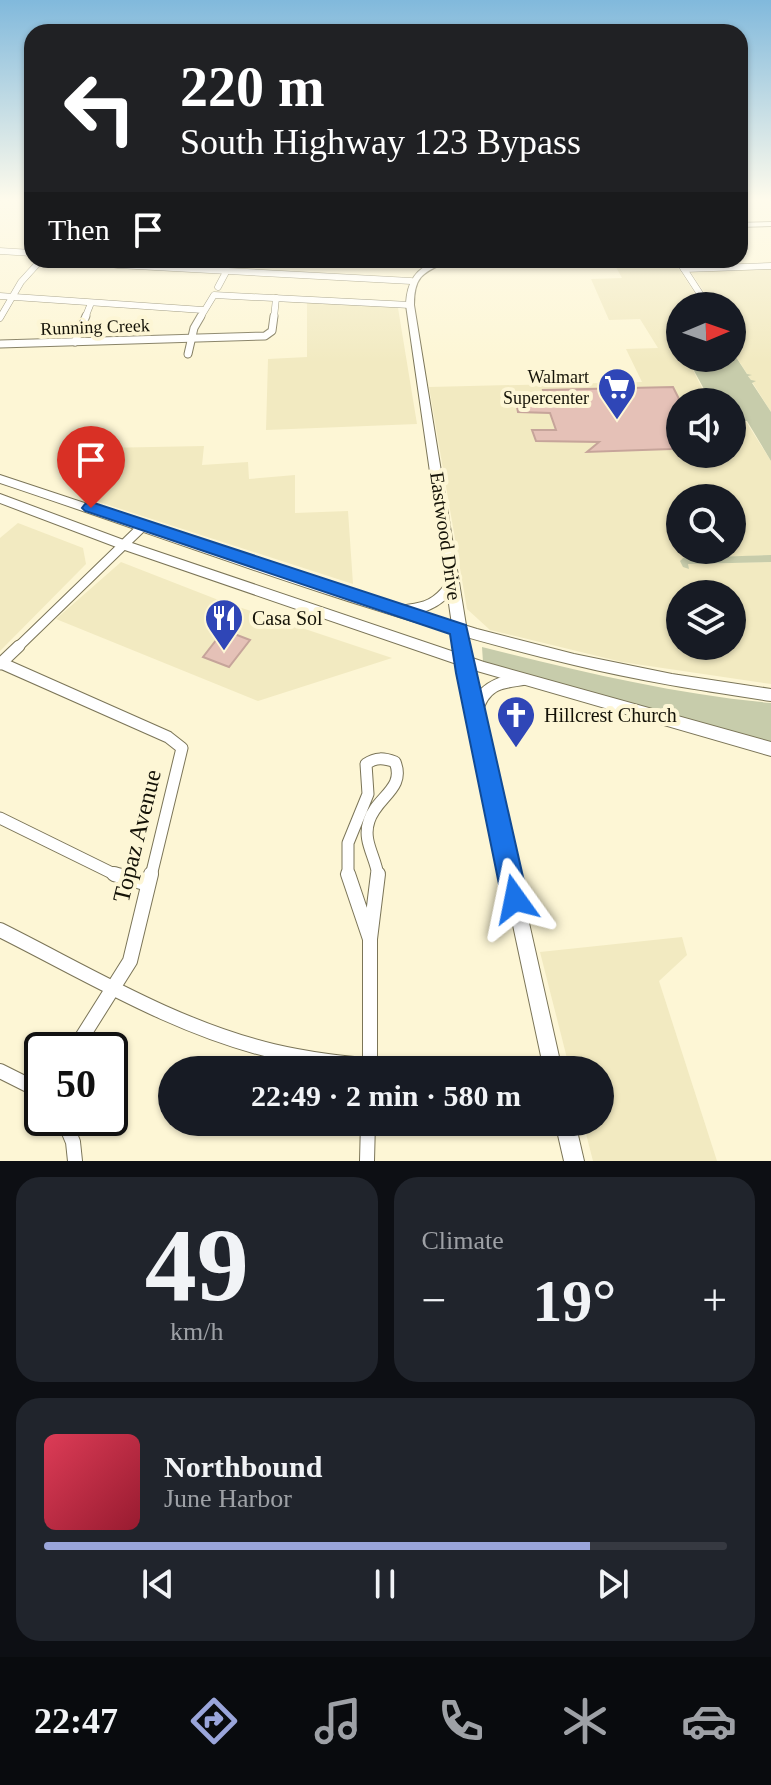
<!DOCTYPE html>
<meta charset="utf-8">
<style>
:root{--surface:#171b24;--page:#20242c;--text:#f1f3f6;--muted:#9ea1a6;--line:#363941;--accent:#9aa5da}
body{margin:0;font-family:"Times New Roman",serif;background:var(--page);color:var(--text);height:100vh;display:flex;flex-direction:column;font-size:30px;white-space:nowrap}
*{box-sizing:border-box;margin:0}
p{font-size:26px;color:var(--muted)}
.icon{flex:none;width:44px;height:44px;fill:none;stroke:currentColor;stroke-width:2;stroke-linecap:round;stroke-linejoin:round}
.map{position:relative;height:1161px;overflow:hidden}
.sheet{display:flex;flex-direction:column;gap:16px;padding:16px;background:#0d0f14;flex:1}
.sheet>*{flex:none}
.guide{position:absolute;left:24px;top:24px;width:724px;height:244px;border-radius:24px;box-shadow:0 2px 6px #0004;background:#202124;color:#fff;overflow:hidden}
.needle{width:52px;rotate:88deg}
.tools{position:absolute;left:666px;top:292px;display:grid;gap:16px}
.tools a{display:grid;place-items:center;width:80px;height:80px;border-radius:50%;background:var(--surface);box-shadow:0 2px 6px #0004;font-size:40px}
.speed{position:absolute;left:24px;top:1032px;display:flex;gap:16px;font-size:40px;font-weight:700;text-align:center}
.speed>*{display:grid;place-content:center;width:104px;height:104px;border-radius:50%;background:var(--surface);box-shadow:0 2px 6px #0004;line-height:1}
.speed .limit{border:4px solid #111;border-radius:12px;background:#fff;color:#111}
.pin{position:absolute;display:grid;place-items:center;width:68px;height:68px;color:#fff;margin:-82px -34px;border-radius:50% 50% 50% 0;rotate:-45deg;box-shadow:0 0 8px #0007}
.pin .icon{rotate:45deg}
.me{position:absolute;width:88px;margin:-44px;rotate:348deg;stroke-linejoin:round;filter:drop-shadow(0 0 6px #0008)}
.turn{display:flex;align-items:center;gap:28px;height:168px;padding:0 24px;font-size:36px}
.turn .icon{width:104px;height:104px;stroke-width:2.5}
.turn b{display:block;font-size:56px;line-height:68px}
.then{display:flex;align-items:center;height:76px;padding:0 24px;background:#0003;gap:16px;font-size:30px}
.big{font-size:60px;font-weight:700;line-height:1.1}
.sheet .card{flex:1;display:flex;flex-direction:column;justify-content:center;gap:12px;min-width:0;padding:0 28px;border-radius:24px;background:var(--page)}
.sheet .dial{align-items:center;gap:0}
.dial b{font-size:104px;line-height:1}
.song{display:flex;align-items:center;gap:24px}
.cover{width:96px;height:96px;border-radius:12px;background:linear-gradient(135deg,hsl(350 70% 55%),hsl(350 70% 35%))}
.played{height:8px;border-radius:4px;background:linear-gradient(90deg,var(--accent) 80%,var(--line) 80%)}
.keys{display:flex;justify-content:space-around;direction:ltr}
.heat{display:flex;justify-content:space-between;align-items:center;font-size:44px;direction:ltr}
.sheet .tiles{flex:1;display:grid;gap:16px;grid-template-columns:1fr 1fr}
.card:last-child{grid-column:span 2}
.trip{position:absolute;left:158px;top:1056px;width:456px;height:80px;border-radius:40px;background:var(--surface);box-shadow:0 2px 6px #0004;font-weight:700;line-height:80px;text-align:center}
.tabs{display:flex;height:128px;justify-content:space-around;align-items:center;background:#090b0e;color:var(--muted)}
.tabs .icon{width:56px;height:56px}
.tabs .on{color:var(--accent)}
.tabs b{font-size:36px;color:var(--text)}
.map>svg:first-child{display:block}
</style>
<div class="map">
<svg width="771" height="1161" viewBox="0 0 771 1161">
<rect width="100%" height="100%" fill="#fdf6d5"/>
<!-- built -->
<g fill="#f2eac1" fill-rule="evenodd">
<path d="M612,260H673L703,306H680V358H687L705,394L700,402H680V454H732V421L745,420L771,461V555L681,559L687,564L771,562V684L622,662L490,630L467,609L429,387L642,382L626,349L658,348L640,319L609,320L591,279L622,278ZM680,498H732V550H680ZM680,594H732V646H680Z"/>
<polygon points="771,268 771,412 732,350 743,350 732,333 732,306 714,306 690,271"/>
<polygon points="307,303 398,308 417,424 266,430 268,359 307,357"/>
<polygon points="204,446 202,465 248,462 249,479 295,475 295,513 348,511 353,584 90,499 101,448"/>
<polygon points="18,523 83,548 86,564 0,651 0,538"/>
<polygon points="121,562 221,601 392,658 258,701 56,619"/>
<polygon points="682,937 687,955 659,981 717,1161 593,1161 583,1122 600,1122 600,1070 570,1070 540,952"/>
</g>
<!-- green -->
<g fill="#c7ccab">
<polygon points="732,350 739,353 734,354 747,374 752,375 748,376 751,380 756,381 752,383 771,412 771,461 747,421 732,421 732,402 700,402 704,389 687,358 732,358"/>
<polygon points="771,555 771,562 688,564 689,569 683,567 680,561 683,558"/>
<path d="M482,647C578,671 673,694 771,703V743L483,662Z"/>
</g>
<!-- building -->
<g fill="#e5c1b7" stroke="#c6a49a" stroke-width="2">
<polygon points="673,387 680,401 680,443 671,449 587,452 599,442 536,441 532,430 556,430 550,413 518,412 516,402 547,402 543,390"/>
<polygon points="224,630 250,640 229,667 203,657"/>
</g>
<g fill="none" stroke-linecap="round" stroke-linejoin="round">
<defs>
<g id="minor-far4">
<polyline points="0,251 32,253"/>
<polyline points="81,260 118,265 411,281"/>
<polyline points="389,260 436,263"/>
<polyline points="678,260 708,306"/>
<polyline points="684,269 771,266"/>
<polyline points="218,287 226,272"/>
<polyline points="0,296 203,310"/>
<polyline points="0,318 21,282 41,260"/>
<polyline points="85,318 91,303"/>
<polyline points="200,318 214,295 410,305"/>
<polyline points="274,318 276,298"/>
</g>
<g id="minor-far3">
<polyline points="75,342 86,316"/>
<polyline points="732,343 737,348"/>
<polyline points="0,344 265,336 272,331 274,316"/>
<polyline points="188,354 194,328 201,316"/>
</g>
<polyline id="minor-far2" points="17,648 144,525"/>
<g id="minor-far1">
<polyline points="1,663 168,737 182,748 151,876"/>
<polyline points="0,664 19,646"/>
<polyline points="0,818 118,876"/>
<path d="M348,876V843L368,794L366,764C376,757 384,758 395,762C406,789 376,797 369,821C362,841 376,857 378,876"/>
</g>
<g id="minor">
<polyline points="114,874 148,884"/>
<polyline points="348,874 370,939 378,874"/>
<path d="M0,930C88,974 176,1028 273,1051C350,1069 430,1069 509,1070"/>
<polyline points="370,939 370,1070"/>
<polyline points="74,1050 130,961 151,874"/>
<polyline points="0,1071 42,1092"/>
<polyline points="63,1118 73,1142 75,1161"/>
<polyline points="367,1161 368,1122"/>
</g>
<g id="secondary">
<polygon points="771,222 771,226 740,227 740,223"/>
<path d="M438,260H451C426,272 414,273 414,305L477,693C490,678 510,672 529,676L531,680L529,684C505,689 491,685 482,713L562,1070H544L459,673L448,597C434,611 415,617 395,613L393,610L395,607C419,602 430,605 446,583L406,305C407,281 416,268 438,260Z"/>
<polygon points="555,1122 575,1122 584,1161 564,1161"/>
</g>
<g id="primary">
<path d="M0,475L290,571L477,629L574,654L672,674L771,689V701C705,691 639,681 574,665C378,619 190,546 0,483Z"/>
<polygon points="0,494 129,542 484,662 771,742 771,756 477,671 119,548 0,503"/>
</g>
</defs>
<!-- minor-far4 casing -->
<use href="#minor-far4" stroke="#7b7558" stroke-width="7"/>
<!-- minor-far3 casing -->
<use href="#minor-far3" stroke="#7b7558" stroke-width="9"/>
<!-- minor-far2 casing -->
<use href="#minor-far2" stroke="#7b7558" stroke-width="11"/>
<!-- minor-far1 casing -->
<use href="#minor-far1" stroke="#7b7558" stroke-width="13"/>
<!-- minor casing -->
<use href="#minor" stroke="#7b7558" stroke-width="16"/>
<!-- secondary casing -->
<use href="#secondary" stroke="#7b7558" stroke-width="2"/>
<!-- primary casing -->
<use href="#primary" stroke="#7b7558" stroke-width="2"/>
<!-- minor-far4 -->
<use href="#minor-far4" stroke="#fff" stroke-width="6"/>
<!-- minor-far3 -->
<use href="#minor-far3" stroke="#fff" stroke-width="7"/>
<!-- minor-far2 -->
<use href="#minor-far2" stroke="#fff" stroke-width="9"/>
<!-- minor-far1 -->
<use href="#minor-far1" stroke="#fff" stroke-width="11"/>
<!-- minor -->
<use href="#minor" stroke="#fff" stroke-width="14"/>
<!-- secondary -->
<use href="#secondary" fill="#fff" fill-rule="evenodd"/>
<!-- primary -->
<use href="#primary" fill="#fff" fill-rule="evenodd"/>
</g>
<!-- sky -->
<linearGradient id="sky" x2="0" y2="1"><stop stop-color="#81b9dc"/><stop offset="0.55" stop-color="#fefbec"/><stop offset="1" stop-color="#fefbec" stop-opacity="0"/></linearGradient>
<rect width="771" height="362" fill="url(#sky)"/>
<!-- route -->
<polygon fill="#1a73e8" stroke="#114b97" stroke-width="2" points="91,502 466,625 528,899 524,908 515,911 506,908 502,899 456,673 450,634 85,511 82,508 85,504"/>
<!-- icons -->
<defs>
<symbol id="supermarket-pin" viewBox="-11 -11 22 30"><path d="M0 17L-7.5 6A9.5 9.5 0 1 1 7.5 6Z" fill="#2f46b7" stroke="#fdf6d5"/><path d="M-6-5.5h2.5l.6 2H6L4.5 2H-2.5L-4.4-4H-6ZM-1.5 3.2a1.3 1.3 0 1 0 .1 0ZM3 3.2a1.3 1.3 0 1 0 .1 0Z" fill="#fff"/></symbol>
<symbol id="restaurant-pin" viewBox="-11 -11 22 30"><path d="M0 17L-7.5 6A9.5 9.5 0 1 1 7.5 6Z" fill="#2f46b7" stroke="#fdf6d5"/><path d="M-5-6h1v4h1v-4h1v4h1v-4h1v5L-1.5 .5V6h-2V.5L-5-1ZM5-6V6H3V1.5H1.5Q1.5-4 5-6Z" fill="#fff"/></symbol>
<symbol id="church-pin" viewBox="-11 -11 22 30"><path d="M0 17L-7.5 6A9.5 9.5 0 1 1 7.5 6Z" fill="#2f46b7" stroke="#fdf6d5"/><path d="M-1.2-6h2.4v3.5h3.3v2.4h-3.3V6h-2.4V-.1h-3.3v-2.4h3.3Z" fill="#fff"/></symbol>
</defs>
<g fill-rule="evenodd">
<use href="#supermarket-pin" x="595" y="365" width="44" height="60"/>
<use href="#restaurant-pin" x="202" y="596" width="44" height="60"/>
<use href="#church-pin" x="494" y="693" width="44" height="60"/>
</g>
<g text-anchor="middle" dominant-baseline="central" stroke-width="8" stroke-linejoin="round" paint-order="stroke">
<!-- far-street labels -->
<g font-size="18" fill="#141207" stroke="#fdf6d5">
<text transform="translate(95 327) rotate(-2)">Running Creek</text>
</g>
<!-- far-poi labels -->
<g font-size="18" fill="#141207" stroke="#fdf6d5" text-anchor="end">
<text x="589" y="377">Walmart<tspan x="589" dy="21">Supercenter</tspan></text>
</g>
<!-- street labels -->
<g font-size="20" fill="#141207" stroke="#fdf6d5">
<text transform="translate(446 536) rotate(82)">Eastwood Drive</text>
</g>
<!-- poi labels -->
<g font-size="20" fill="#141207" stroke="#fdf6d5" text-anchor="start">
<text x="252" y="618">Casa Sol</text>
<text x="544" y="715">Hillcrest Church</text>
</g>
<!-- near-street labels -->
<g font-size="24" fill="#141207" stroke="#fdf6d5">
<text transform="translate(137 836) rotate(-76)">Topaz Avenue</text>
</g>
</g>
</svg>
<div class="tools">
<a><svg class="needle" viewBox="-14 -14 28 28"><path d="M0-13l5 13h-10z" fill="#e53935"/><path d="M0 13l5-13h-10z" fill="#9ea1a6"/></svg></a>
<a><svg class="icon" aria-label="sound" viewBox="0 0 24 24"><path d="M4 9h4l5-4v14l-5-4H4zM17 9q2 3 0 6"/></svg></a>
<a><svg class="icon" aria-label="search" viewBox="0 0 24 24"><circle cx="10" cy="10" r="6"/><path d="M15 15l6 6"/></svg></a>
<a><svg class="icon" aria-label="layers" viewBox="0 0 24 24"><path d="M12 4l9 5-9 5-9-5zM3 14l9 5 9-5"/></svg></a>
</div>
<div class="speed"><div class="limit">50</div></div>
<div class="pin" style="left:91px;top:508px;background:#d93025"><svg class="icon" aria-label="arrive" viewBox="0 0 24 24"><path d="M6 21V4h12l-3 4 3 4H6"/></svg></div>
<svg class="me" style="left:515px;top:899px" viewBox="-20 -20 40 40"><path d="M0-17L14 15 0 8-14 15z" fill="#1a73e8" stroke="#fff" stroke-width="4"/></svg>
<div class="trip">22:49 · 2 min · 580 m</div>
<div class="guide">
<div class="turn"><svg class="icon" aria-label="left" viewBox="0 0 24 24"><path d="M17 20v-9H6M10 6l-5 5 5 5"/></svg><div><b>220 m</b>South Highway 123 Bypass</div></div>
<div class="then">Then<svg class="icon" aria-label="arrive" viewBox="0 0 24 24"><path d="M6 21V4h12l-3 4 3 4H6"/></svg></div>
</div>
</div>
<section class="sheet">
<div class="tiles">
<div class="card dial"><b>49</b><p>km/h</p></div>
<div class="card"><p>Climate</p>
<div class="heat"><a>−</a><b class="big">19°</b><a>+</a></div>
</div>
<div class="card">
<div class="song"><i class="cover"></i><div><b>Northbound</b><p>June Harbor</p></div></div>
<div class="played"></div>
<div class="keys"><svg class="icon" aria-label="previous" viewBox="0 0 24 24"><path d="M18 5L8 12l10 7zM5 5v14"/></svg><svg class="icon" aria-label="pause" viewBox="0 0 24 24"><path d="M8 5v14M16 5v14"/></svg><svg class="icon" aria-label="next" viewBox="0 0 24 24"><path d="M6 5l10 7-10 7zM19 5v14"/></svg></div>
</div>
</div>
</section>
<nav class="tabs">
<b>22:47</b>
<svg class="icon on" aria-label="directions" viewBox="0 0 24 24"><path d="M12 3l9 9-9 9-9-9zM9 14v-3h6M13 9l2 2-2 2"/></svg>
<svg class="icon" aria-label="music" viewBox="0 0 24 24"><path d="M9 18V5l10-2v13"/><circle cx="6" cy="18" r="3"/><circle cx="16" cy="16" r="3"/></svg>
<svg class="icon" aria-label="phone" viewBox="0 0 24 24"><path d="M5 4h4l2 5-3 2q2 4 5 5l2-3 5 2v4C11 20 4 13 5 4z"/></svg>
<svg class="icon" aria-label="climate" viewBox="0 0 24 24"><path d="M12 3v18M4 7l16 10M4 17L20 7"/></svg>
<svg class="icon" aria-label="car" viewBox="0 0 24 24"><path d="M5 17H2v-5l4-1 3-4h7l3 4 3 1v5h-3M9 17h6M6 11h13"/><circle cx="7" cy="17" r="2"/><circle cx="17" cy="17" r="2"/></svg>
</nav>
